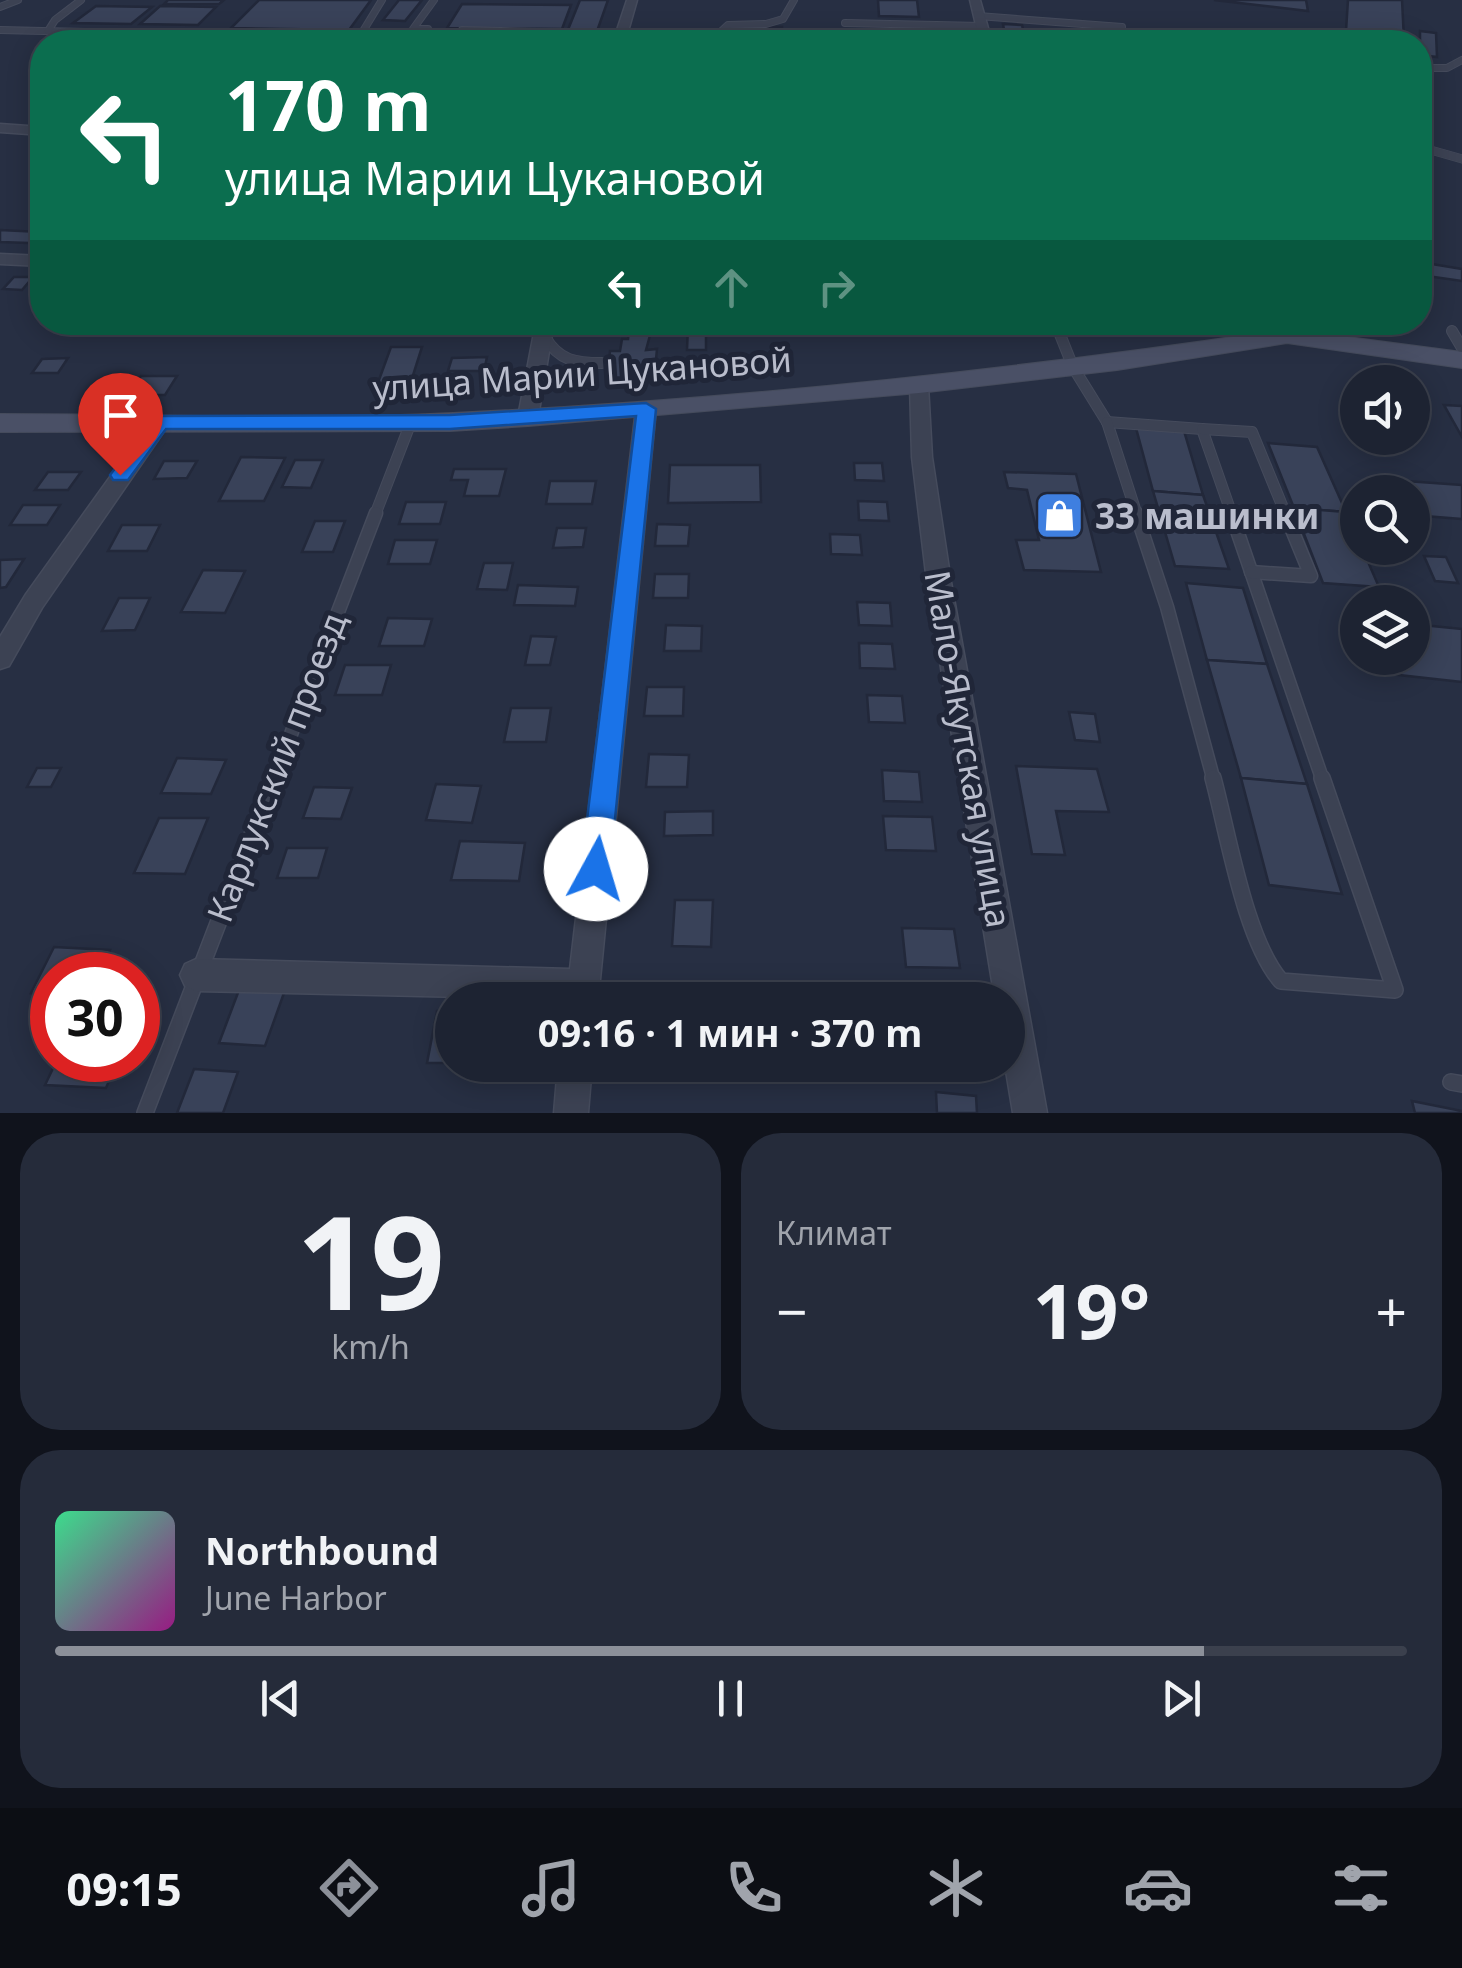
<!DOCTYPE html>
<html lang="ru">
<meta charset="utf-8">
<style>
:root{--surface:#1d2332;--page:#252b3a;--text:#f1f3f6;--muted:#a0a4ac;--line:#3b404d;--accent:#8c9099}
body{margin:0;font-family:"Noto Sans",sans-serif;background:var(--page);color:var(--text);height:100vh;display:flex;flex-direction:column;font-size:38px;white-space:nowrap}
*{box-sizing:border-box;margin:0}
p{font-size:32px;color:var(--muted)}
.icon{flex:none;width:55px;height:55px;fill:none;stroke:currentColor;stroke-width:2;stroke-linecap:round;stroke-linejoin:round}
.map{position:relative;height:1113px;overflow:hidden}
.sheet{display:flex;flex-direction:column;gap:20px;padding:20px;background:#10131c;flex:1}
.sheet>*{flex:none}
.banner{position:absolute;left:30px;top:30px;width:1402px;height:305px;border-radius:40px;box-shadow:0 5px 25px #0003,0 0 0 2px var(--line);background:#0b6e4f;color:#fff;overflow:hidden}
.tools{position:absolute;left:1340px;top:365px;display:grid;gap:20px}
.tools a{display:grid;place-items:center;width:90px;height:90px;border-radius:50%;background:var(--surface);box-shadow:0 5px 25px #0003,0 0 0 2px var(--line);font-size:50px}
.speed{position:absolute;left:30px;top:952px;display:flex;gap:20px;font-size:50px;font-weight:700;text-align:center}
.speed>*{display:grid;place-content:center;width:130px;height:130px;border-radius:50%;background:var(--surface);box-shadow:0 5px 25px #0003,0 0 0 2px var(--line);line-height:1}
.speed .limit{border:15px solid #d22;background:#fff;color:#111}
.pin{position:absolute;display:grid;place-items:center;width:85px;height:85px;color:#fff;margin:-102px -42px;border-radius:50% 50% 50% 0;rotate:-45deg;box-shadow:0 0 10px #0007}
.pin .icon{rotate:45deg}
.me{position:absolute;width:110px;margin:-55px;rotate:6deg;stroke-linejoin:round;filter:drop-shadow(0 0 8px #0008)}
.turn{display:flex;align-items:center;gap:35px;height:210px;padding:0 30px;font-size:45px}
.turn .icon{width:130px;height:130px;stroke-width:2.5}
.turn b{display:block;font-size:70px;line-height:85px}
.lanes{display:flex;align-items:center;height:95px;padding:0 30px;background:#0003;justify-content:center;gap:50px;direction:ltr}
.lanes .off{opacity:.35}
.big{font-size:75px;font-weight:700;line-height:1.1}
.sheet .tile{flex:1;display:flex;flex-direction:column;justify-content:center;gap:15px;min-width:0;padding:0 35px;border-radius:40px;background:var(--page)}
.sheet .dial{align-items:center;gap:0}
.dial b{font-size:130px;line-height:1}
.song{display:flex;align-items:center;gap:30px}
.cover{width:120px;height:120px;border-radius:15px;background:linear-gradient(135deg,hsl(150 70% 55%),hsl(310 70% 35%))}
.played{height:10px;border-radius:5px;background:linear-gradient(90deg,var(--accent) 85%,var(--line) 85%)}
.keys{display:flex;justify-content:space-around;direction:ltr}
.heat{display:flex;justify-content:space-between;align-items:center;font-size:55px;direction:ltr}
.sheet .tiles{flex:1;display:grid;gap:20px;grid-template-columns:1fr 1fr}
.tile:last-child{grid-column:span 2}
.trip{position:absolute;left:435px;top:982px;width:590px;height:100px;border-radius:50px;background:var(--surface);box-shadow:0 5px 25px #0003,0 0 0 2px var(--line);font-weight:700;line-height:100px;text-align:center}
.dock{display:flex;height:160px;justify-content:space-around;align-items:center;background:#0c0e14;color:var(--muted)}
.dock .icon{width:70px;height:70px}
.dock .active{color:var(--accent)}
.dock b{font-size:45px;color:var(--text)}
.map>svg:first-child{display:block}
</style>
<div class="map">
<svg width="1462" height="1113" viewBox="0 0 1462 1113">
<rect width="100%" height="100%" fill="#272f43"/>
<!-- building -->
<g fill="#394259" stroke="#22283a" stroke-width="2.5">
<polygon points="168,0 224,0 219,4 164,4"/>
<polygon points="259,0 371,0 349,30 231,28"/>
<polygon points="399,0 422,0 405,21 383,20"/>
<polygon points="580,0 608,0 595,37 565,37"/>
<polygon points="878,0 917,0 919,17 879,16"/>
<polygon points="1306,0 1308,11 1214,0"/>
<polygon points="1348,0 1402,0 1404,40 1346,31"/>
<polygon points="462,4 571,5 562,29 447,28"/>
<polygon points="96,6 152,7 131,24 73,23"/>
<polygon points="160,6 216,7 198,25 140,24"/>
<polygon points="1003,24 1022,25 1026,42 1006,42"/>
<polygon points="730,26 782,27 782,42 729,42"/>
<polygon points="828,30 876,31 878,42 828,42"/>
<polygon points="1420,31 1436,33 1437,57 1420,55"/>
<polygon points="0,230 41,232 29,243 0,242"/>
<polygon points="1420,262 1462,269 1462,281 1420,275"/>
<polygon points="14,277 33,277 22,290 3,289"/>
<polygon points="688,326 706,326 706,350 687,350"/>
<polygon points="629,328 652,328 646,350 657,349 654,380 607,380 610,351 620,351 622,339 628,339"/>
<polygon points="391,347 422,347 409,388 376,388"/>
<polygon points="487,357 484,371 448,371 452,358"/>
<polygon points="68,358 58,373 32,373 42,359"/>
<polygon points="141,376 177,376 165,395 128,395"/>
<polygon points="1444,405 1462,406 1462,437"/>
<polygon points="1136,428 1184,431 1203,495 1153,491"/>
<polygon points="1268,443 1317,447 1346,512 1294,508"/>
<polygon points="241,457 285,458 264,501 219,501"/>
<polygon points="295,460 323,460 311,488 282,487"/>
<polygon points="164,461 197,461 187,478 154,479"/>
<polygon points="854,463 882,463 884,481 855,480"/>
<polygon points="670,465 760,465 761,502 668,503"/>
<polygon points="454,469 506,469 499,496 464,496 468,480 451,480"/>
<polygon points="48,472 81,472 68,490 35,490"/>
<polygon points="1004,472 1076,474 1101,572 1024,570 1016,540 1039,540 1027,490 1008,488"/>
<polygon points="1377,479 1462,485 1462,519 1412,515 1412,492 1384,492"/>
<polygon points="550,481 596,481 592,504 546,504"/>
<polygon points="1153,491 1203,495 1229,569 1175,566"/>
<polygon points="858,501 887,502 889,521 859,520"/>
<polygon points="406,502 446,502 440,524 399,524"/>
<polygon points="23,505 60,505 47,525 10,525"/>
<polygon points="1294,508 1346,512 1358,548 1362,548 1379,587 1323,583"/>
<polygon points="315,521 345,521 333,552 302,552"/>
<polygon points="657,524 690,525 688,546 655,546"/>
<polygon points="122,525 160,525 147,551 108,551"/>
<polygon points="557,528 586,528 583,547 553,548"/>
<polygon points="830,534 860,535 862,555 831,554"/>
<polygon points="395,540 437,540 430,564 388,564"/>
<polygon points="1424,556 1446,557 1458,583 1435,581"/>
<polygon points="24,559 6,587 0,588 0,560"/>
<polygon points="484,563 513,563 507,590 477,589"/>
<polygon points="203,570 245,571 225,613 181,612"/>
<polygon points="655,574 689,574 688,598 653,598"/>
<polygon points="1186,583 1243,588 1267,664 1207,660"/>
<polygon points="518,585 578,587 575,606 514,605"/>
<polygon points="119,598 150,598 135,630 102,631"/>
<polygon points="857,602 890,603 892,626 859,625"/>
<polygon points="388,618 432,619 424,646 379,646"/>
<polygon points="1412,624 1462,629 1462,682 1372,672 1367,658 1412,658"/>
<polygon points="666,625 702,626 701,651 664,651"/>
<polygon points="531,636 556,637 550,665 525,665"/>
<polygon points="859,643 892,644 895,669 860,668"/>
<polygon points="1207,660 1267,664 1307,784 1241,778"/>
<polygon points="345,665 391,665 382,695 335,695"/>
<polygon points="647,687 684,687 683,716 644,716"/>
<polygon points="867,695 902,696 905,723 869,722"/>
<polygon points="511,708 551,708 546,742 504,742"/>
<polygon points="1069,712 1095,714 1100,742 1075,740"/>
<polygon points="649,754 689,755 687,787 646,787"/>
<polygon points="177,758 226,760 211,794 161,793"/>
<polygon points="1016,766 1097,769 1109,812 1056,811 1065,855 1032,854"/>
<polygon points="37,768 61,768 51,787 27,787"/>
<polygon points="882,770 919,772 922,802 884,801"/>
<polygon points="1241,778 1307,784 1342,894 1269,885"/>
<polygon points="436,784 481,786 472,823 426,820"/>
<polygon points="314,787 352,788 341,819 303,818"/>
<polygon points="713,811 713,835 664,836 665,812"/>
<polygon points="883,816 932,817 936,851 886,850"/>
<polygon points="159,818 208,818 185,874 134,873"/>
<polygon points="460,841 525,843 519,881 451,880"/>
<polygon points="287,848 327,848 318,878 277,878"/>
<polygon points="675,900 713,900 711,947 672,946"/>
<polygon points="902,928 954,929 960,968 906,967"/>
<polygon points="54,947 110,950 98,975 52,975 52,994 31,993"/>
<polygon points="239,990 284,993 265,1046 219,1043"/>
<polygon points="437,1011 452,1011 452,1063 427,1063"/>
<polygon points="57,1060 118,1060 106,1088 45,1085"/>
<polygon points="194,1069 238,1072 223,1113 177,1113"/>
<polygon points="936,1092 976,1096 977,1113 937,1113"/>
<polygon points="1412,1101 1462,1111 1462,1113 1415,1113"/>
</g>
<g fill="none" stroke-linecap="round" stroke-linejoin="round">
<defs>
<g id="lane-far4">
<polyline points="0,7 18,0"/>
<polyline points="978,16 1122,27"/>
<polyline points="845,23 982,26"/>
<polyline points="428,29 413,29 434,0"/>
<polyline points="0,30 86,32"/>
<polyline points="462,30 538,32 533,42"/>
<polyline points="48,31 55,20 81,0"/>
<polyline points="81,32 534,39"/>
<polyline points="360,36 382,0"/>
<polyline points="169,40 195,42"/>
<polyline points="710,42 728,25 766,24 783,19 794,0"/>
<polyline points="1420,68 1447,68 1462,60"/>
</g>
<polyline id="lane-far3" points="1420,147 1462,159"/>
<g id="lane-far2">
<polyline points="1055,322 1073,367 1107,422"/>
<polyline points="1337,322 1342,344"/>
<polyline points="1452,331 1462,348"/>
<path d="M545,337C559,361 576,363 602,363"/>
<polyline points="1107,422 1202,429 1232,515"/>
<polyline points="1107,422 1137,515"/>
<polyline points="1202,429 1252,432 1286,515"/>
<polyline points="375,515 411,422"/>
</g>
<g id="lane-far1">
<polyline points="1136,513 1167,607 1214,781"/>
<polyline points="1231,513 1323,781"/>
<polyline points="1251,572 1311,576 1285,513"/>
<polyline points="273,781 376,513"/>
</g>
<g id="lane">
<path d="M1213,778C1228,833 1245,940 1281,981L1395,990L1322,778"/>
<polyline points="1451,1082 1462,1084"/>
<polyline points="145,1113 274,778"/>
</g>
<g id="street">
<polygon points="627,0 637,0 625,42 613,42"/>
<polygon points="970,0 980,0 992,42 980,42"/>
<polygon points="0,124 42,127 42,135 0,132"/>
<polygon points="0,254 42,256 42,266 0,264"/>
<polygon points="536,322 554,322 538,417 528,424 518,417"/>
<polygon points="1237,322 1264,322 1296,336 1287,341"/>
<polygon points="919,379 928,385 932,457 951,582 1047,1113 1013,1113 1005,1065 1008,1000 995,1000 927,582 912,457 910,385"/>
<polygon points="646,403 656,409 598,1000 196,991 185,986 180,975 185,964 196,959 570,969 636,409"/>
<polygon points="160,415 170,422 167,427 42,608 9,666 0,669 0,637 26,594 153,417"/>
<polygon points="558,1065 592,1065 588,1113 554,1113"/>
</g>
<path id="secondary" d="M1287,329L1462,352V368L1287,343L1117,370L919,393L528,426L450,431L0,432V414C151,414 303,420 453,413C732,400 1011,370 1287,329Z"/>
</defs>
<!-- lane-far4 casing -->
<use href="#lane-far4" stroke="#454b5c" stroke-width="8"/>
<!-- lane-far3 casing -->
<use href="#lane-far3" stroke="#454b5c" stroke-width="9"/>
<!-- lane-far2 casing -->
<use href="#lane-far2" stroke="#454b5c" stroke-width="12"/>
<!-- lane-far1 casing -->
<use href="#lane-far1" stroke="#454b5c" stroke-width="15"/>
<!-- lane casing -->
<use href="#lane" stroke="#454b5c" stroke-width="18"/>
<!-- street casing -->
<use href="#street" stroke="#454b5c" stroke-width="3"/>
<!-- secondary casing -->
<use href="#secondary" stroke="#454b5c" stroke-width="2"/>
<!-- lane-far4 -->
<use href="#lane-far4" stroke="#3c4253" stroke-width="6"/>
<!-- lane-far3 -->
<use href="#lane-far3" stroke="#3c4253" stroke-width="8"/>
<!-- lane-far2 -->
<use href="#lane-far2" stroke="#3c4253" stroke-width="10"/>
<!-- lane-far1 -->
<use href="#lane-far1" stroke="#3c4253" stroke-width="12"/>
<!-- lane -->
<use href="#lane" stroke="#3c4253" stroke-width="15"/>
<!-- street -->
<use href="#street" fill="#3c4253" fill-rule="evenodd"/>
<!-- secondary -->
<use href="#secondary" fill="#4a5066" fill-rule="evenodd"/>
</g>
<!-- route -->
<polygon fill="#1a73e8" stroke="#114b97" stroke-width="2.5" points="646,403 656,409 610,869 606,879 596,883 585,879 581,869 636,416 450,429 166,429 128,480 113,480 110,475 153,418 160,416 450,415"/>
<!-- icons -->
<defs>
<symbol id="shop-square" viewBox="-11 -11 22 22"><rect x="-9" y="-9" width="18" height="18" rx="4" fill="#3f7fe0" stroke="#202638"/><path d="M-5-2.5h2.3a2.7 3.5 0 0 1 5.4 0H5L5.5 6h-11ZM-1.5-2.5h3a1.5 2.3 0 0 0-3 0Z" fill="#fff"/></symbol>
</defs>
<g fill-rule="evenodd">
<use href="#shop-square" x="1032" y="488" width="55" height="55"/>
</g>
<g text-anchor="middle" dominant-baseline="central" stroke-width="10" stroke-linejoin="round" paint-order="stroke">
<!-- street labels -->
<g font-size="35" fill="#b9bdcc" stroke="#202638">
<text transform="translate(582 373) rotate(-4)">улица Марии Цукановой</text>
<text transform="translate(969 749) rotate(80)">Мало-Якутская улица</text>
<text transform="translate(276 767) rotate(-69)">Карлукский проезд</text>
</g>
<!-- poi labels -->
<g font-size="35" font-weight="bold" fill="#b9bdcc" stroke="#202638" text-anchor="start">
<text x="1095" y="515">33 машинки</text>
</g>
</g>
</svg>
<div class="tools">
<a><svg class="icon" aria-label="sound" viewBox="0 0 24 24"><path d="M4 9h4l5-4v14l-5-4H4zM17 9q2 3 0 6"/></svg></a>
<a><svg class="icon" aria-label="search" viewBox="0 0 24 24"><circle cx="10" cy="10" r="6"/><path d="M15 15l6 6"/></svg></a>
<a><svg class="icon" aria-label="layers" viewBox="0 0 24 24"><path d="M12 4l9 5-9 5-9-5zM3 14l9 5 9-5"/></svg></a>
</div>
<div class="speed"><div class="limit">30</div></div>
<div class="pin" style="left:120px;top:475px;background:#d93025"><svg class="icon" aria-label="arrive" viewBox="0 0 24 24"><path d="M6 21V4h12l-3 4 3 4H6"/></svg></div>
<svg class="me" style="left:596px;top:869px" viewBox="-20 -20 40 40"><circle r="19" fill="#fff"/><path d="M0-13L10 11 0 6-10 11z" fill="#1a73e8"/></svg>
<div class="trip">09:16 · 1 мин · 370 m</div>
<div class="banner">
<div class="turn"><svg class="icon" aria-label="left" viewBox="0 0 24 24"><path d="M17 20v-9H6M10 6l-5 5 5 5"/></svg><div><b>170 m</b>улица Марии Цукановой</div></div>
<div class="lanes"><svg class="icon" aria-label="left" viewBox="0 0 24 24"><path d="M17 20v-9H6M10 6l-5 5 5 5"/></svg><svg class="icon off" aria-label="ahead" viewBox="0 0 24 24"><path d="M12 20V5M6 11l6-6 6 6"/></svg><svg class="icon off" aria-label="right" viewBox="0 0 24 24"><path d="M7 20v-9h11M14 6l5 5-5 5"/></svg></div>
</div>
</div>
<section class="sheet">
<div class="tiles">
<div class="tile dial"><b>19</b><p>km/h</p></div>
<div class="tile"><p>Климат</p>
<div class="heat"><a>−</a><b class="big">19°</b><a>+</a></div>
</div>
<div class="tile">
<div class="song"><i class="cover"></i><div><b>Northbound</b><p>June Harbor</p></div></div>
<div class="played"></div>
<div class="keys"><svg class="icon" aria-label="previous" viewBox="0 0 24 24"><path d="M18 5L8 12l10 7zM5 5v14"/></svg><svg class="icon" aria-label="pause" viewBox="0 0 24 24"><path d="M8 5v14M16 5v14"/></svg><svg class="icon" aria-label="next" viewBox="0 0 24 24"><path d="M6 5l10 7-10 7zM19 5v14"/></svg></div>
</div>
</div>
</section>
<nav class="dock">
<b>09:15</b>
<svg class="icon active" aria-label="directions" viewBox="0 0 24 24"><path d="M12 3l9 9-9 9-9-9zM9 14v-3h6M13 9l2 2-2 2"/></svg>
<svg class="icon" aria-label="music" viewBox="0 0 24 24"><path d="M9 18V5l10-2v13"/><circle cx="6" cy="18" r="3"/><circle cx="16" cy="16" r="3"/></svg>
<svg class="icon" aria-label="phone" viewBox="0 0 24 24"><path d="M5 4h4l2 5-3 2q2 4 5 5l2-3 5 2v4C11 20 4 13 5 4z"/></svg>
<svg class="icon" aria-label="climate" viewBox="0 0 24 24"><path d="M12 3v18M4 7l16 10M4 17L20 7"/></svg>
<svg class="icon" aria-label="car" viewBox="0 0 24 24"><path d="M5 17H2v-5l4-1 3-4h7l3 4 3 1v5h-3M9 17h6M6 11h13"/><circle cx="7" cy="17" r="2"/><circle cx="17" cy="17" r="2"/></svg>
<svg class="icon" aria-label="filters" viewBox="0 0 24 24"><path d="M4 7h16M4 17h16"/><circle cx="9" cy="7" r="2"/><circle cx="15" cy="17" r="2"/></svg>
</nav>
